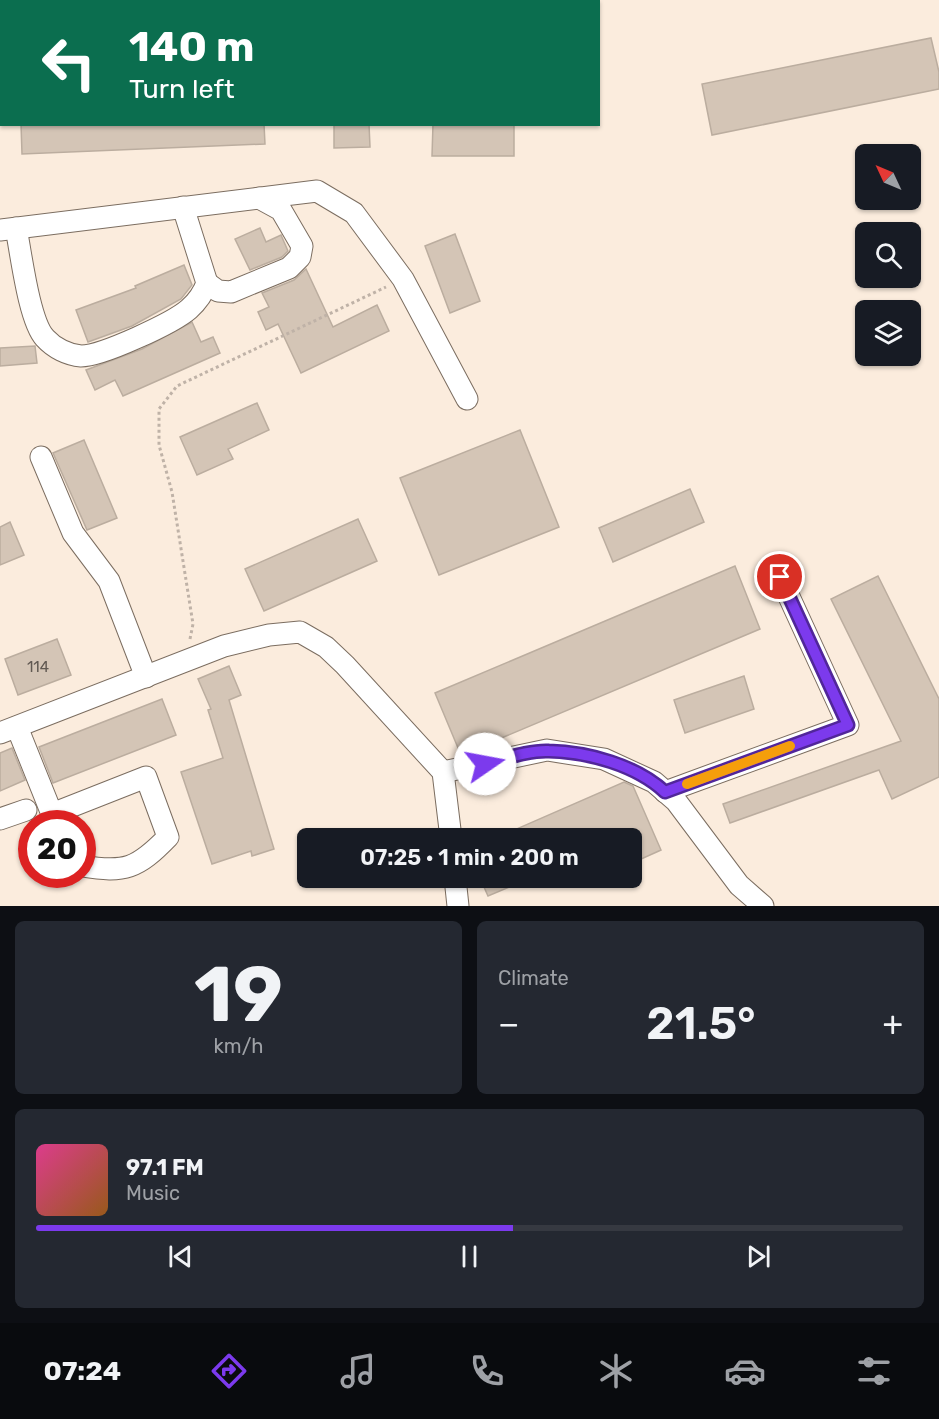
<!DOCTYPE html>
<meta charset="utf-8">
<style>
:root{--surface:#171b24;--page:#242831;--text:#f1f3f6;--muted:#9ea1a6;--line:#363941;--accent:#7c3aed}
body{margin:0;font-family:Rubik,sans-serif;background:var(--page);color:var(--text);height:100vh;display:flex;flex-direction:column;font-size:22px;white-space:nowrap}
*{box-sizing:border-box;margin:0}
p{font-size:20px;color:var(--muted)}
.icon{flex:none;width:33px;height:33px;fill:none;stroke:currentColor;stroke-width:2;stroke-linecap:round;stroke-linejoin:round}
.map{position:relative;height:906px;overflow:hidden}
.side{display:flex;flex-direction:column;gap:15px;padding:15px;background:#0d0f14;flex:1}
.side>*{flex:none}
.guide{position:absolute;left:0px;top:0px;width:600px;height:126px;box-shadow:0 2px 4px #0004;background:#0b6e4f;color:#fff;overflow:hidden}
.needle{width:39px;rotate:314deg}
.fabs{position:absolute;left:855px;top:144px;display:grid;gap:12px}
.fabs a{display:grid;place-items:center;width:66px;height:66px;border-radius:9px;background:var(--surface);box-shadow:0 2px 4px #0004;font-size:30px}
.speed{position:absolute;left:18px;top:810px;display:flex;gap:12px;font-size:30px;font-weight:700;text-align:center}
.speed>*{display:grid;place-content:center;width:78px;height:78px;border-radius:50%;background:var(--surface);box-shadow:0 2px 4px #0004;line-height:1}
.speed .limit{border:9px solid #d22;background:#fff;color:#111}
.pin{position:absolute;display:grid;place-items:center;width:51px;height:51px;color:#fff;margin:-26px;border:3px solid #fff;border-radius:50%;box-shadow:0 2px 6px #0007}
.me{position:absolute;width:66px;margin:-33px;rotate:78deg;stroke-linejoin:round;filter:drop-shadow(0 0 4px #0008)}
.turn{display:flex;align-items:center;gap:21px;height:126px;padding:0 30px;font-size:27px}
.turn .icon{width:78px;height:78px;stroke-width:2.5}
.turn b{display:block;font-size:42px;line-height:51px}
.big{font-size:45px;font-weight:600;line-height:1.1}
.side .card{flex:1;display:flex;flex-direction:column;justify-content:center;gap:9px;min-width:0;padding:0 21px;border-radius:9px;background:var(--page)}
.side .dial{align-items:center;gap:0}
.dial b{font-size:78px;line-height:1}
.song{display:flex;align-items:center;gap:18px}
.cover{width:72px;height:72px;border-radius:9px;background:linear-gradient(135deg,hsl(330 70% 55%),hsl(30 70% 35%))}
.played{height:6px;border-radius:3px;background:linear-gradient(90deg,var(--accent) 55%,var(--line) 55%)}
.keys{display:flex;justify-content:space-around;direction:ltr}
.heat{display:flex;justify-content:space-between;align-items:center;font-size:33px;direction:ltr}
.side .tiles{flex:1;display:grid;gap:15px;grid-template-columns:1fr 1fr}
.card:last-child{grid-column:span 2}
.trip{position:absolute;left:297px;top:828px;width:345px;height:60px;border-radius:9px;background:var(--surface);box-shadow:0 2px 4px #0004;font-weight:600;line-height:60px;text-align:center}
.dock{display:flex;height:96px;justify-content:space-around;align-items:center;background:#090b0e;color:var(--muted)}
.dock .icon{width:42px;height:42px}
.dock .active{color:var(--accent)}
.dock b{font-size:27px;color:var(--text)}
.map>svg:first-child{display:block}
</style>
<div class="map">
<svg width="939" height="906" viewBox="0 0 939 906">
<rect width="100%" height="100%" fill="#fbecdd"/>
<!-- building -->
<g fill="#d4c5b6" stroke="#bbad9f" stroke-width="1.5">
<polygon points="931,38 939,72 939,89 712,135 702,84"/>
<polygon points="21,124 264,124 265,144 22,154"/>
<polygon points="334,124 369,124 370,147 334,148"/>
<polygon points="433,124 514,124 514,156 432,156"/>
<polygon points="260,228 266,242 281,235 288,251 282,257 250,270 235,239"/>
<polygon points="455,234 480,301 450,313 425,246"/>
<polygon points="184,265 192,285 181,299 132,326 88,342 76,310 136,288 135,286"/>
<polygon points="306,269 333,327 377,305 389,331 301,373 278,324 266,330 258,312 269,307 262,293 294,280"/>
<polygon points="192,322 201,342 213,337 220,353 123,396 115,380 95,390 86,370 142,349"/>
<polygon points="35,346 37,363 0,366 0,348"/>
<polygon points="257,403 269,430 228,449 233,459 197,475 180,437"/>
<polygon points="520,430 559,527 439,575 400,478"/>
<polygon points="84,440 117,518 87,530 53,453"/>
<polygon points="690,489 704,522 613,562 599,528"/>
<polygon points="358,519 377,561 264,611 245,569"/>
<polygon points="10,522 24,555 0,565 0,527"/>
<polygon points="735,566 760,629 461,755 435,693"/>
<polygon points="878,576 939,699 939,777 892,799 879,770 730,823 723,804 901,741 831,599"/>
<polygon points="57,639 71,675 18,695 5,659"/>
<polygon points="229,666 241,695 229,700 274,849 252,856 251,851 212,864 181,772 223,758 208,710 211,709 198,679"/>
<polygon points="744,676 754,709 685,733 674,700"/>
<polygon points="162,699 176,735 53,783 39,747"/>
<polygon points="12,748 25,780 0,791 0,753"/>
<polygon points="624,782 633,786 661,850 639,860 632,838 496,838"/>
<polygon points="480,878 531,878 488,896"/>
</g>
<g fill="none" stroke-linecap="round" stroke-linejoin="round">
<defs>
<g id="minor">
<path d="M16,228C21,253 29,321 45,338C54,348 68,355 81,356C102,356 173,323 189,309C198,301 203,294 207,283L183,207"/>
<polyline points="0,230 317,191 354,213 403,279 467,399"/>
<polyline points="207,283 218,291 231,292 289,268 300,257 302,246 281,210 259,198"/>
<polyline points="41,457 73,533 109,581 146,677"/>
<polyline points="17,727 56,824"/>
<polyline points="0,733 224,646 269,635 300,632 326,647 345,665 443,772 451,838"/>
<polyline points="443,772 547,750 604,759 654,782 676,801 739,885 763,906"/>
<polyline points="665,792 848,725 780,577"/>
<path d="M52,814L146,777L168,837C137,869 125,873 82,866"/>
<polyline points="0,819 26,810"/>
<polyline points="455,878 458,906"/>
</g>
</defs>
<!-- minor casing -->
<use href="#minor" stroke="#7b6d60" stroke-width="23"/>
<!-- path -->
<polyline stroke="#bfb2a7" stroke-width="3" stroke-dasharray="3 3" stroke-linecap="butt" points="190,639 193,624 172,492 159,445 159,409 177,386 386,287"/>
<!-- minor -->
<use href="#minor" stroke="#fff" stroke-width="21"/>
</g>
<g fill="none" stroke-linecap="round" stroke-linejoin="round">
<defs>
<path id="route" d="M485,764C505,759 529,750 549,751C588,752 636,765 665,792L848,725L780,577"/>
</defs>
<!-- route casing -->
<use href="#route" stroke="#51269a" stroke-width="15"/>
<!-- route -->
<use href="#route" stroke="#7c3aed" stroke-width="10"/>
<!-- slow -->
<polyline stroke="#f59e0b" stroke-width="10" points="687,784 790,746"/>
</g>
<g text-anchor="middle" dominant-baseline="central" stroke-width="5" stroke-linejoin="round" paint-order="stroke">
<!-- number labels -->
<g font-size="15" fill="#615952">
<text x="38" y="667">114</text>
</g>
</g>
</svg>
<div class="fabs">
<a><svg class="needle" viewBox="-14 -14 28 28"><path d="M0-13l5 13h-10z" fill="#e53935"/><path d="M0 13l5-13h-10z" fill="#9ea1a6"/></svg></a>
<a><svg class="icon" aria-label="search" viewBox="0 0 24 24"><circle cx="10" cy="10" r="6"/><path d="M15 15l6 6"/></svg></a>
<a><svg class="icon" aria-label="layers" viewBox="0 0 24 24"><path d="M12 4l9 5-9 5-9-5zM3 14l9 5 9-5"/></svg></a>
</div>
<div class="speed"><div class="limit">20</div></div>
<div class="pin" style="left:780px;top:577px;background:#d93025"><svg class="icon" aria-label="arrive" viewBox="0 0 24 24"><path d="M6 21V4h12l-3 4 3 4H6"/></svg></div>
<svg class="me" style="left:485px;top:764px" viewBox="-20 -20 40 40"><circle r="19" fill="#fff"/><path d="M0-13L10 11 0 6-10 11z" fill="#7c3aed"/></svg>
<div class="trip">07:25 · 1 min · 200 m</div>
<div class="guide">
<div class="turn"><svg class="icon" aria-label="left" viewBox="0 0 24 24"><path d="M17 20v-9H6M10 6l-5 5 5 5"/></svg><div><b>140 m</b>Turn left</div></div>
</div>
</div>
<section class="side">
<div class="tiles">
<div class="card dial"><b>19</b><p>km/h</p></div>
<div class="card"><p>Climate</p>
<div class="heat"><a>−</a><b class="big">21.5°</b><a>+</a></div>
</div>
<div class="card">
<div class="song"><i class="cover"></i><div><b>97.1 FM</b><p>Music</p></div></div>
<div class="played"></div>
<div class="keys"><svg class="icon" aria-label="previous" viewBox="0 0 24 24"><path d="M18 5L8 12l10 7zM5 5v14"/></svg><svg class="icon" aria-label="pause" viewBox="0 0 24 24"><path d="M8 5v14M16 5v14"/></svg><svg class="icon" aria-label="next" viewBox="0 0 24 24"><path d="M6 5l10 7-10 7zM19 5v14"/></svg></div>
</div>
</div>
</section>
<nav class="dock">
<b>07:24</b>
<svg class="icon active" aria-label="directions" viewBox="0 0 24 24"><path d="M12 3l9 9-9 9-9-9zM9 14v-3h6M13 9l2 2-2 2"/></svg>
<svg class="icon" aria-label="music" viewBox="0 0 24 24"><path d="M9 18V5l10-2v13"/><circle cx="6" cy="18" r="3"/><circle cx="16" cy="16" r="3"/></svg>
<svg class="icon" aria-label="phone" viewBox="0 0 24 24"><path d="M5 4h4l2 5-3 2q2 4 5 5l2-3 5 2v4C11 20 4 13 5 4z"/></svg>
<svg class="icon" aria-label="climate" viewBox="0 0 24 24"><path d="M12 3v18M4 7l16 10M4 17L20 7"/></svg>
<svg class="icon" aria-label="car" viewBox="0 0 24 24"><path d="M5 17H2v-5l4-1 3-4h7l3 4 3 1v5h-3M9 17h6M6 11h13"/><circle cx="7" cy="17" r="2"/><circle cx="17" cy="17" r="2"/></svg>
<svg class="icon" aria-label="filters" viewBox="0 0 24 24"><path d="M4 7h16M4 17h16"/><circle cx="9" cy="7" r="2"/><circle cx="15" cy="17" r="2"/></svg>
</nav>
